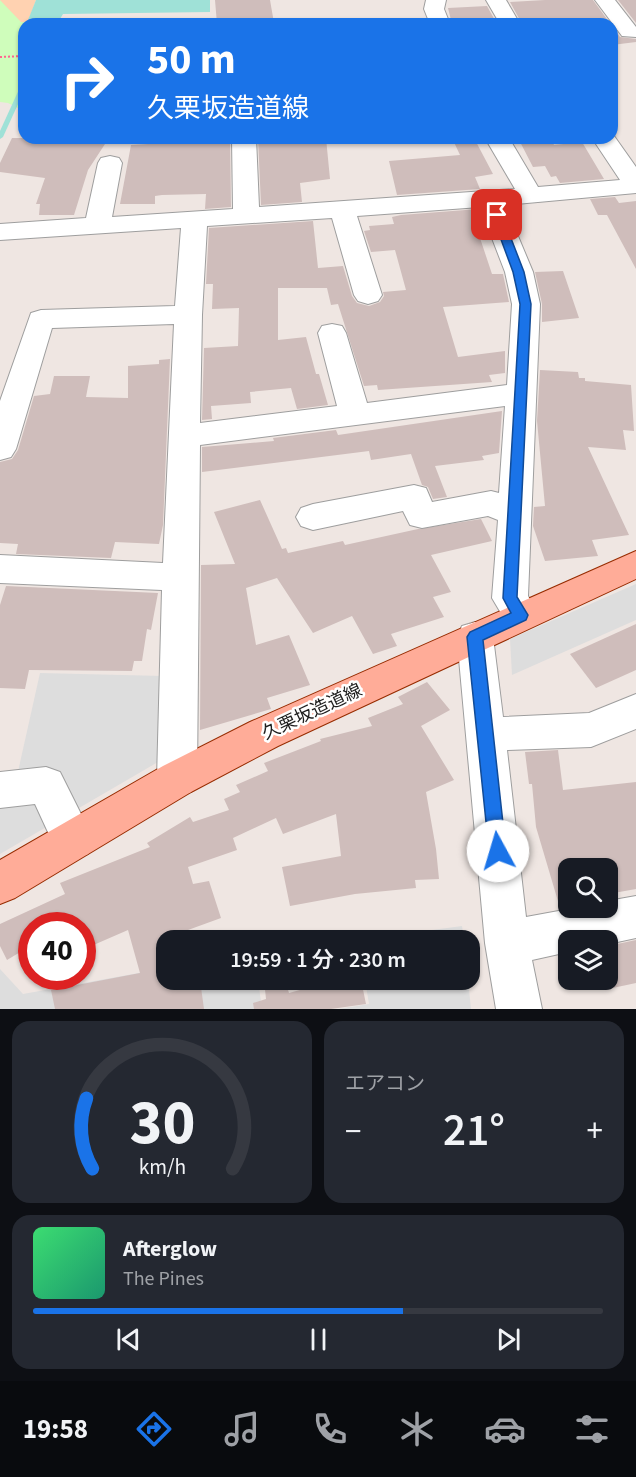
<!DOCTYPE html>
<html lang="ja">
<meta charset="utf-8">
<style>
:root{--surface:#171b24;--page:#242831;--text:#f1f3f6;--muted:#9ea1a6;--line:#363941;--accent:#1a73e8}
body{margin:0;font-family:"Source Sans 3","Noto Sans JP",sans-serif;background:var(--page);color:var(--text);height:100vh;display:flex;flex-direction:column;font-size:22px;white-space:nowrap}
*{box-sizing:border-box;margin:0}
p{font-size:20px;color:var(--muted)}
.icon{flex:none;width:33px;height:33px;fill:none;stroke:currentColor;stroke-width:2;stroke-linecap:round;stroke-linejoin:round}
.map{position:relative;height:1009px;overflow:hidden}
.drawer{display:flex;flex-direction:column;gap:12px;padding:12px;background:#0d0f14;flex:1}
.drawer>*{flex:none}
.hud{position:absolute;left:18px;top:18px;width:600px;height:126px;border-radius:18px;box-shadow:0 2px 4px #0004;background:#1a73e8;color:#fff;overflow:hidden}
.tools{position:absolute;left:558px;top:858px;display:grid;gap:12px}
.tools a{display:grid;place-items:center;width:60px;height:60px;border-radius:12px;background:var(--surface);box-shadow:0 2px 4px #0004;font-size:30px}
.speed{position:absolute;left:18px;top:912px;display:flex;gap:12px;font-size:30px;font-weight:700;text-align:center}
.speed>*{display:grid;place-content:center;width:78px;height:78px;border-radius:50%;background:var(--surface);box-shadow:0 2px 4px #0004;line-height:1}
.speed .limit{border:9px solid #d22;background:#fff;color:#111}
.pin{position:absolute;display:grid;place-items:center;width:51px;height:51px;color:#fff;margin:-26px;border-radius:12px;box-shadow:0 3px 9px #0006}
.me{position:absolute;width:66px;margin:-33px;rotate:354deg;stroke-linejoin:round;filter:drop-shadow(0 0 4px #0008)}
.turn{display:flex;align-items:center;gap:21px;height:126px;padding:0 30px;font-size:27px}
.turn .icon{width:78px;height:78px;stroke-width:2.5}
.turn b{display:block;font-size:42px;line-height:51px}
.big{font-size:45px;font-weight:600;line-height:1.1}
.drawer .card{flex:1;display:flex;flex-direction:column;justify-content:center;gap:9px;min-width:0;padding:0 21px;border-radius:18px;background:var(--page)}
.drawer .dial{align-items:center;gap:0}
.dial svg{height:156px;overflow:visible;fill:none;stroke:var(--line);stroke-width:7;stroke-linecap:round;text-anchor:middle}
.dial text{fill:var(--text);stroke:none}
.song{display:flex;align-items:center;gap:18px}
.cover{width:72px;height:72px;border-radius:9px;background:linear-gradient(135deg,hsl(140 70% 55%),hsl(160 70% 35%))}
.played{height:6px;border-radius:3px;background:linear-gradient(90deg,var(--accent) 65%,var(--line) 65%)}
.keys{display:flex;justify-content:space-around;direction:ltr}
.heat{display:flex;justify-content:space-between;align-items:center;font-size:33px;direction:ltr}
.drawer .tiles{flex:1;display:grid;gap:12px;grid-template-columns:1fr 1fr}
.card:last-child{grid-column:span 2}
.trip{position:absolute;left:156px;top:930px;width:324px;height:60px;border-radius:18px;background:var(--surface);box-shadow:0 2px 4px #0004;font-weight:600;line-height:60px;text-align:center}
.tab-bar{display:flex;height:96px;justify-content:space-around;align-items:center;background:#090b0e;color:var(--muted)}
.tab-bar .icon{width:42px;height:42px}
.tab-bar .on{color:var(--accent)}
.tab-bar b{font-size:27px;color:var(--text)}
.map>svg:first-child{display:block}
</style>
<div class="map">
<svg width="636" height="1009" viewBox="0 0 636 1009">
<rect width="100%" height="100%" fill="#efe6e2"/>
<!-- sand -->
<polygon fill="#ffd2b1" points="0,0 36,0 27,24 24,24 0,56"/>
<!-- park -->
<polygon fill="#cffdbb" points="0,0 21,22 212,18 212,24 24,24 24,111 8,103 0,102"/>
<!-- parking -->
<g fill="#ddd">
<polygon points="636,584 636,620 512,675 510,639"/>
<polygon points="40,673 163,676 158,762 0,854 0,798 13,794"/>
<polygon points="462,926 464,940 358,940"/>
<polygon points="166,968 166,980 258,980 262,1009 0,1009 0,969 23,994"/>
<polygon points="365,980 468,980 471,1009 338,1009 369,1004"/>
</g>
<!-- water -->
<polygon fill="#9fe1d7" points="36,0 210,0 210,12 63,14 60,19 28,20"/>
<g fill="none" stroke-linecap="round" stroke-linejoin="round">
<!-- stream -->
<g fill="#9fe1d7" fill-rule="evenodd">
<polygon points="48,18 52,19 51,24 47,24"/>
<polygon points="24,83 24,91 3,137 0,139 0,131 21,85"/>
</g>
</g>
<!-- building -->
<g fill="#cfbdbb">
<polygon points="215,0 270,0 274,23 217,24"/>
<polygon points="545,0 593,0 609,22 581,24 579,20 522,24 510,2"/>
<polygon points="618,0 636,0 636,23"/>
<polygon points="487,6 497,24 452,24 448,8"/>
<polygon points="612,26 620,37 636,39 636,42 612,45"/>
<polygon points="12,138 87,138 85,142 105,144 88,170 74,215 39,215 40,204 36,204 45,178 0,172 0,163"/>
<polygon points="148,138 230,138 231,207 205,209 206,194 162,195 155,196 155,204 120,204 131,145 148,144"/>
<polygon points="258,138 326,138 330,179 300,183 302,202 261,205"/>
<polygon points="452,138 474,138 493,174 475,177 480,189 397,195 389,161 460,155"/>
<polygon points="518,138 551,138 554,145 582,142 604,179 560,183 556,176 551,177 545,166 533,167"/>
<polygon points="615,197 619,203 636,201 636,269 607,215 598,215 590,199"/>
<polygon points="478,209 484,223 475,223 492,274 503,274 509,302 443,307 458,357 505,351 505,373 489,375 492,382 378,390 377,385 364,386 338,304 331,305 327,288 278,288 278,340 306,337 316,374 319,374 328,405 297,409 291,388 250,392 251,403 211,406 212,419 202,420 204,348 238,346 239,308 212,309 213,284 206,284 209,228 313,221 318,268 343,266 352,296 357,303 369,306 380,302 384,296 383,292 406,290 395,250 371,252 364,231 370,230 369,226 394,224 392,217 401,215"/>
<polygon points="563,271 579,318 542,322 542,304 535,272"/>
<polygon points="170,359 163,525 159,544 115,542 111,558 16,554 18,544 0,543 0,462 12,459 18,450 34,396 50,394 54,376 90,376 86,397 128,398 128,366 159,364 159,360"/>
<polygon points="540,370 578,372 579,378 585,378 585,381 631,385 634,431 623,430 626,450 588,447 629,535 592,540 598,556 545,561 533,526 534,507 545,506 537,421"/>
<polygon points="502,411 499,453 482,456 484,460 435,466 447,497 433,499 428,487 422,485 411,454 371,460 369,451 202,472 202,447 274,441 273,438 336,430 338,435"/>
<polygon points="260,500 282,549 286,548 288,553 343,541 345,545 418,529 481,519 492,541 431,555 451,592 433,597 444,617 391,634 397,646 373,654 352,616 313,633 277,578 246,588 256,645 289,635 310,685 267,698 271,709 200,730 201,565 235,564 214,512"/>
<polygon points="6,586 158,593 151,630 147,629 142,661 134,661 132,671 29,670 25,689 0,688 0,605"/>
<polygon points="636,624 636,670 596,688 570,654"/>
<polygon points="427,682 450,710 421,726 454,780 426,792 436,849 439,879 415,880 416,888 355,894 290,906 282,867 341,856 336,814 283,834 276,818 233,838 237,850 188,867 193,884 209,881 221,918 166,938 166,980 200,980 204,1009 55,1009 51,990 140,973 128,930 82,950 82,926 32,926 32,945 7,960 0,946 0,924 65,894 60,883 150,847 147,843 190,817 193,822 229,810 224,799 240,792 236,785 268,771 264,763 321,741 320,739 372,726 368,718 403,704 398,697"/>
<polygon points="558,750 563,790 636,782 636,889 608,894 608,868 568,868 568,907 560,908 536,827 532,784 529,784 525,752"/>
<polygon points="636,940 636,983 608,989 608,946"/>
<polygon points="264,980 285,980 289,993 307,988 305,980 361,980 366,1004 331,1009 254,1009 253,1003 266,999"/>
</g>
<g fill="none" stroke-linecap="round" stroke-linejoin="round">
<defs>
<g id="minor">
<polygon points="426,0 446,0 444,9 450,24 430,24 424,9"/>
<polygon points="486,0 506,0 520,24 500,24"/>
<polygon points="595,0 615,0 636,27 636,37 622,36"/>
<path d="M612,133L636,167V193L505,205L533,272L540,304L528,596L539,615L534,625L521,629L508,625L492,598L498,520L488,516L422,528L410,525L403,511L313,530L301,526L296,517L301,508L313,504L414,485L426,488L432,502L491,491L499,493L505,406L200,445L197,779L191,792L177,797L163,792L157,779L162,590L0,583V555L163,563L174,324L52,328L16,449L11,457L0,460V401L31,313L41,310L175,306L181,228L0,240V224L86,218L98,163L101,158L110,156L119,158L122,163L112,217L233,209L232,138H256L259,207L515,189L485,138H509L538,187L620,180L592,138H612ZM480,207L505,272L512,304L507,385L367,403L346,333L342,326L332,324L322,326L318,333L337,406L200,423L202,315L207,226L332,218L354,295L358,301L368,304L378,301L382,295L357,216Z"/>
<polygon points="475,622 488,626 493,637 503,717 589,713 636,694 636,729 591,747 507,750 526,917 575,908 608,908 608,901 636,896 636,938 608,944 608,940 568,940 568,952 532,960 542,1009 496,1009 485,943 457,637 462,626"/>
<polygon points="46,767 60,772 94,840 88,854 73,859 58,854 35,804 0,808 0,772"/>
</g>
<polygon id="major" points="636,551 636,579 278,746 191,792 15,898 0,904 0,860 163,766 250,722"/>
</defs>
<!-- minor casing -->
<use href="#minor" stroke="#9e9e9e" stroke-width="2"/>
<!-- major casing -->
<use href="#major" stroke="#972c00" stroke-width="2"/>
<!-- path -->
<polyline stroke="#ff648e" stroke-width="2" stroke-dasharray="2 2" stroke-linecap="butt" points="0,57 24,56"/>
<!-- minor -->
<use href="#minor" fill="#fff" fill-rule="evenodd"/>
<!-- major -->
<use href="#major" fill="#ffac98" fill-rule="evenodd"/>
</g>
<!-- route -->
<polygon fill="#1a73e8" stroke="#114b97" stroke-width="1.5" points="497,212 502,215 524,272 531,304 517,597 528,615 526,620 483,640 506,851 504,857 498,859 491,857 489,851 467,637 470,632 511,613 503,598 520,304 513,272 492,215"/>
<g text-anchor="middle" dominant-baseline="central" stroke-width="5" stroke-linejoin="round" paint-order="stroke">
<!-- street labels -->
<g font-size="18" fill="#1d1d1d" stroke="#fff">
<text transform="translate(312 712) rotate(-25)">久栗坂造道線</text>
</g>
</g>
</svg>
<div class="tools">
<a><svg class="icon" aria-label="search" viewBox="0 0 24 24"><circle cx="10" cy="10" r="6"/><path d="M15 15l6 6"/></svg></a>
<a><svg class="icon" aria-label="layers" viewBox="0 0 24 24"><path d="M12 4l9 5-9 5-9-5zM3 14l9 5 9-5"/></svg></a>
</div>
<div class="speed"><div class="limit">40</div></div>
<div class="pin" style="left:497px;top:215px;background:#d93025"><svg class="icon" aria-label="arrive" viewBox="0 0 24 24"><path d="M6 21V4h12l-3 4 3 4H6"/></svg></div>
<svg class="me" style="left:498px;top:851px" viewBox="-20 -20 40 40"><circle r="19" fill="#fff"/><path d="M0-13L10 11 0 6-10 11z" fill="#1a73e8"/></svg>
<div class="trip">19:59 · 1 分 · 230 m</div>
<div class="hud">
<div class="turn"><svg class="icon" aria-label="right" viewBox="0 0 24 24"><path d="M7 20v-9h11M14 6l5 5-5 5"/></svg><div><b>50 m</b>久栗坂造道線</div></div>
</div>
</div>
<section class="drawer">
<div class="tiles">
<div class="card dial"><svg viewBox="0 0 100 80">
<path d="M14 69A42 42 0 1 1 86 69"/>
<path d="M14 69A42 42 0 0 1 11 33" stroke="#1a73e8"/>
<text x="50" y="56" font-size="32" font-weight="700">30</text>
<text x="50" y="72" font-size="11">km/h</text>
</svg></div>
<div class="card"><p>エアコン</p>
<div class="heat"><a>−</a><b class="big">21°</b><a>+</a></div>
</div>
<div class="card">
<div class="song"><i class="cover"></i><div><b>Afterglow</b><p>The Pines</p></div></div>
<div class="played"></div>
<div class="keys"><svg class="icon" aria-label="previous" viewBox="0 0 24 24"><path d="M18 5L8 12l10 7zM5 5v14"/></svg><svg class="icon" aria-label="pause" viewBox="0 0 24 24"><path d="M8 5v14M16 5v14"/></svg><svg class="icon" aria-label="next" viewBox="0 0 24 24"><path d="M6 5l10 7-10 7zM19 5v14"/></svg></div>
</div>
</div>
</section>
<nav class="tab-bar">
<b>19:58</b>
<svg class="icon on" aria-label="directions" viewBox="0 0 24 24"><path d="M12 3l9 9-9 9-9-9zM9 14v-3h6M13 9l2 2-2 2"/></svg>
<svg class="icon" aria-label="music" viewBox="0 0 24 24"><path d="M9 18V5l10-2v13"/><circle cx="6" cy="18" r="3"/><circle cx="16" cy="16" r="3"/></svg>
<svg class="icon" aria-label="phone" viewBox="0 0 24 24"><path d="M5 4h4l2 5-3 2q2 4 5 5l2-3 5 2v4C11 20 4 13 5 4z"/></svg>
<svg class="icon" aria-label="climate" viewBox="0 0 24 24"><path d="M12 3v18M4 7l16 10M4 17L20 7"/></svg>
<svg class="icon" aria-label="car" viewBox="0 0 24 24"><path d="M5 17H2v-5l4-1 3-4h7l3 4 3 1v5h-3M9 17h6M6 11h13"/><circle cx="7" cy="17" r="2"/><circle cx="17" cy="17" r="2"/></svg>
<svg class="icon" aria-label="filters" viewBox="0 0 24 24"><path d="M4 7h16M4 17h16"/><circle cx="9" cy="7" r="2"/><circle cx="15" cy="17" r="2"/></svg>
</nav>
